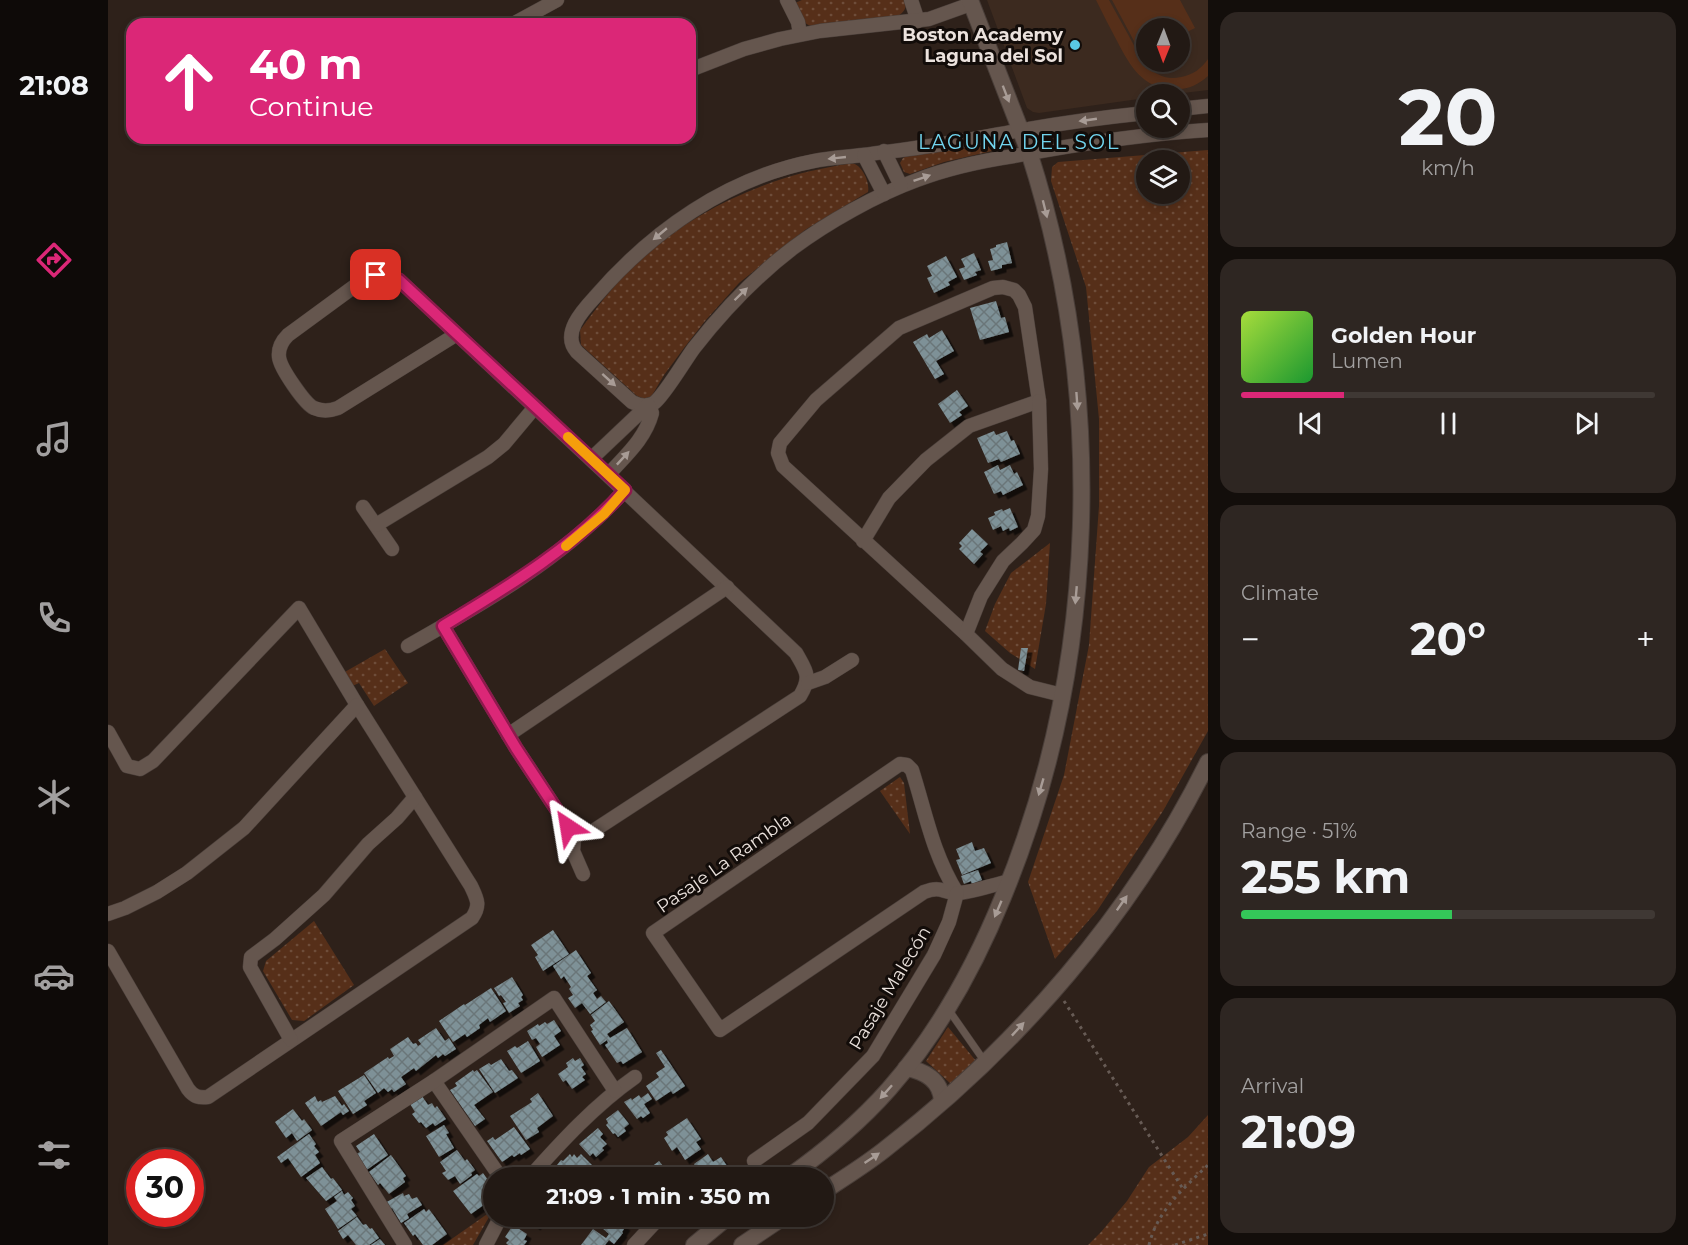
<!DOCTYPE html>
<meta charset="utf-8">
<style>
:root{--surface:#221914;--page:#2e2622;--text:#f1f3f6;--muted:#a2a0a0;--line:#3f3834;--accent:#db2777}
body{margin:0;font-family:Montserrat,sans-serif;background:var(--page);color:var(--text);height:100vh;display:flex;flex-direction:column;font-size:22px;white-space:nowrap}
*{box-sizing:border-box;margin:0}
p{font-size:20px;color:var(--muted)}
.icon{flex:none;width:33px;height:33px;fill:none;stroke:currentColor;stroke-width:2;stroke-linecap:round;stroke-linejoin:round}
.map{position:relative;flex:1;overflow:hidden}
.panel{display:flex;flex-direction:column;gap:12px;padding:12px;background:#130e0b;width:480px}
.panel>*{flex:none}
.guide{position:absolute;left:18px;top:18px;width:570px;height:126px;border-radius:18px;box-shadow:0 3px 9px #0003,0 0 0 2px var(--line);background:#db2777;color:#fff;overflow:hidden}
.needle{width:39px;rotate:181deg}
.buttons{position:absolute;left:1028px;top:18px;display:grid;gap:12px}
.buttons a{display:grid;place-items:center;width:54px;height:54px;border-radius:50%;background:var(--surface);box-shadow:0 3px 9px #0003,0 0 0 2px var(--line);font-size:30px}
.speed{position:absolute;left:18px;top:1149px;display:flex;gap:12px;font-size:30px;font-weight:700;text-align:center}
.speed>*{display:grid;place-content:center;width:78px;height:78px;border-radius:50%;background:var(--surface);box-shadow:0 3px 9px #0003,0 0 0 2px var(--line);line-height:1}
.speed .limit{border:9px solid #d22;background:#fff;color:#111}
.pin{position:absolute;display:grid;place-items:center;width:51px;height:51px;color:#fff;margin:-26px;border-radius:12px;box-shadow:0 3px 9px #0006}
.me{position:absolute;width:66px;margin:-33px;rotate:327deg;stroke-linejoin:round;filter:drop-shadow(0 0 4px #0008)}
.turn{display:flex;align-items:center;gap:21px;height:126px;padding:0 24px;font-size:27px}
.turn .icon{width:78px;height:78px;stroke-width:2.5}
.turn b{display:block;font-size:42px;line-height:51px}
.big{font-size:45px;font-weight:700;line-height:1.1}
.panel .card{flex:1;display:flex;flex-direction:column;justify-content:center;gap:9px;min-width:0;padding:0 21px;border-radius:18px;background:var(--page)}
.panel .dial{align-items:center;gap:0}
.dial b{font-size:78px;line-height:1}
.song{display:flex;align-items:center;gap:18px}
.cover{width:72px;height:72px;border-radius:9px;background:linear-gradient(135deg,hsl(80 70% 55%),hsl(130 70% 35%))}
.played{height:6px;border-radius:3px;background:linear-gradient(90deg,var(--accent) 25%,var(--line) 25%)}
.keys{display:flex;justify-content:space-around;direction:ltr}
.heat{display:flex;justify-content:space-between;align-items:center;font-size:33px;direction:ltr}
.charge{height:9px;border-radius:4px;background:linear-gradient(90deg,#34c759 51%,var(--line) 0)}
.trip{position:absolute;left:375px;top:1167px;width:351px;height:60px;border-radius:30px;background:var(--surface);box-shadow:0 3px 9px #0003,0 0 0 2px var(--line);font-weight:700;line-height:60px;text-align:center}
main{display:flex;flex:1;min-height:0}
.tabs{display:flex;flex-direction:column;width:108px;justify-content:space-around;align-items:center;background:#0e0a08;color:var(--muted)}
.tabs .icon{width:42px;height:42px}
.tabs .on{color:var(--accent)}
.tabs b{font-size:27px;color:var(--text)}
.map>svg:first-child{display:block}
</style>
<main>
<nav class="tabs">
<b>21:08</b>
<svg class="icon on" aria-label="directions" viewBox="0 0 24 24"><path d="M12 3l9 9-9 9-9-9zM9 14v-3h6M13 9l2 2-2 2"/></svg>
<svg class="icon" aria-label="music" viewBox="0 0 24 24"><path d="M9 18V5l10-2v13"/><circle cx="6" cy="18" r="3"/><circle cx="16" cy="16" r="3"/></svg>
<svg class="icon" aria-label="phone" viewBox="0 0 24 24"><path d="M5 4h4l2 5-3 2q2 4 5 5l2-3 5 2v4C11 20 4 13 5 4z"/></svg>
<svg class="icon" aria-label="climate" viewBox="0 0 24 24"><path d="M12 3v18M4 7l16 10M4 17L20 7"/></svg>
<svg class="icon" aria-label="car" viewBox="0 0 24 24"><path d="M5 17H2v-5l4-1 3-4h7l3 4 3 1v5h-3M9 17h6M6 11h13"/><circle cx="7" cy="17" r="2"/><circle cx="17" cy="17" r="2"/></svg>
<svg class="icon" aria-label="filters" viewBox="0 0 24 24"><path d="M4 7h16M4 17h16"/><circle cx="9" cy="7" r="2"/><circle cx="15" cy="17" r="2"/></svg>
</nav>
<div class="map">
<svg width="1100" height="1245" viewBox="0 0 1100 1245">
<defs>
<pattern id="green-dots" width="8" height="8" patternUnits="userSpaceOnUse" patternTransform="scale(1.5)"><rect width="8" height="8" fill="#562f19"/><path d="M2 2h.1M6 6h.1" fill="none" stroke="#6e4d3a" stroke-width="1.8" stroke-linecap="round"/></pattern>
<pattern id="building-cross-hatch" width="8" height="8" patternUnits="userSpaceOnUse" patternTransform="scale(1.5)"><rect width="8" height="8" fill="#7e9197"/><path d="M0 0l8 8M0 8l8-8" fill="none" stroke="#6a7679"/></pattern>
<filter id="shadow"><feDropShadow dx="4.5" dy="4.5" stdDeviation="0" flood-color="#0009"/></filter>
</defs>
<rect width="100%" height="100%" fill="#2e211a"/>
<!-- built -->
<path fill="#3c2a1f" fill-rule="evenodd" d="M879,0H1100V90L1067,94H1038V98L931,113L925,112L919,108ZM1038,28H1071V62H1038Z"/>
<!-- green -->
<g fill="url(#green-dots)" fill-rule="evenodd">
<path d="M694,0H798C799,8 796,12 790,16L706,27C693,24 691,14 687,3Z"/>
<polygon points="882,145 884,151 836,162 802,174 796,172 792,163 795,158 799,156"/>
<path d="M1100,150V731L1055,811L989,911L947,959L920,882L956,775L981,645L991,506V419L978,287L943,181L944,167L950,162ZM1038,160H1071V194H1038Z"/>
<path d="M744,163C754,165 762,182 760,192L697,230L631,283L597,321L576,348L556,375L543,397L536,399L529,396L473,345L472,330C485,313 497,296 512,280C555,232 616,197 677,178C699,171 721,167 744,163Z"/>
<polygon points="942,543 938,604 927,669 902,653 877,631 887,604 903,573"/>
<polygon points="277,649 300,683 266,706 251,683 236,690 228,677"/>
<polygon points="792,777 796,783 802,834 772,791"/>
<polygon points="206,921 246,985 196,1021 184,1020 155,971 158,961"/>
<polygon points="840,1027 868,1061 843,1084 818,1061"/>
<polygon points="1100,1115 1100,1245 980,1245 993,1232 1019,1201 1041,1167 1080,1137"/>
<polygon points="385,1210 365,1245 335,1245"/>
</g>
<!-- pitch -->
<g fill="#562f19">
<path d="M988,0H1001C1008,13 1015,25 1022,38C1033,59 1045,83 1073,77C1085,75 1094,68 1100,59V76C1090,85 1079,90 1066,89C1035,89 1022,66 1009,41C1002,28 995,14 988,0Z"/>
<polygon points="1004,0 1072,0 1087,28 1071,36 1071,28 1038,28 1038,54 1034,56"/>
</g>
<!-- building -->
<g fill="url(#building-cross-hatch)" filter="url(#shadow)">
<polygon points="899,242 904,263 894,265 894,268 883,271 880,261 885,260 882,249 888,247 888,245"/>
<polygon points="866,253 873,270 867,272 869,275 856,280 851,269 857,267 853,259"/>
<polygon points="838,256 849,277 840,282 842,285 826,293 819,278 824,276 819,266"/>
<polygon points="888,301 893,318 897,317 901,332 872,340 862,308"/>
<polygon points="834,330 846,351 828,361 836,374 827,379 805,342 819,334 821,338"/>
<polygon points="849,390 860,406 851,412 854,415 842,423 830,404"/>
<polygon points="886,431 888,435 899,431 903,441 906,440 912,454 893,462 891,459 880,463 869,438"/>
<polygon points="890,465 892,470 902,465 906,474 909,472 915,485 895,495 893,491 886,494 876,472"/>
<polygon points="902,508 910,527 902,531 901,528 895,531 893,526 885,530 880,518 887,515 886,512 894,509 895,511"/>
<polygon points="864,529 880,544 872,552 875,554 866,564 851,549 854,546 851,543"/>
<polygon points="913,648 920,648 916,671 910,670"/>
<polygon points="864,842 867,851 876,848 883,863 854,875 848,860 852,859 848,849"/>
<polygon points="870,870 874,880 864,884 863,881 856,884 853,876"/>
<polygon points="445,930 461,954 435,971 427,957 430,955 423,945"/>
<polygon points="468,950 483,973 479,976 489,990 485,993 489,999 493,996 498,1002 482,1014 474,1003 467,1008 460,998 465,995 461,989 463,987 456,976 453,979 445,966"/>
<polygon points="404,977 415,995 413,997 415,1000 410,1003 412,1006 401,1013 395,1003 398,1002 393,995 391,996 386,988"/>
<polygon points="383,988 398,1011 382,1022 380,1018 371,1025 372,1028 359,1037 357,1034 345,1042 331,1021 356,1004 357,1005"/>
<polygon points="501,1001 516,1022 499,1034 502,1038 519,1028 534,1052 515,1064 513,1061 509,1063 497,1045 500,1043 499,1040 492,1045 483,1031 485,1030 482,1025 487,1021 483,1015"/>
<polygon points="446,1020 453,1031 446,1036 452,1045 434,1057 428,1047 432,1044 428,1038 424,1040 419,1031 430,1024 431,1026 437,1022 439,1024"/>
<polygon points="328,1028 337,1041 341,1038 348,1049 337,1056 335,1054 330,1058 328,1055 308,1071 306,1068 293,1077 298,1084 286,1092 284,1089 280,1092 276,1088 270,1093 256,1073 280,1057 281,1059 286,1056 282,1049 300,1037 305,1044 308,1043 310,1046 313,1044 310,1040"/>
<polygon points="420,1041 432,1061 413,1073 399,1051 407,1046 409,1048"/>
<polygon points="553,1050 577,1086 565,1094 563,1091 548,1101 538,1086 551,1077 548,1073 557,1067 548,1053"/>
<polygon points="465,1058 467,1061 472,1058 476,1065 473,1067 478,1074 474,1077 477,1080 464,1089 458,1080 455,1082 450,1074 460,1067 458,1063"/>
<polygon points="393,1059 401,1071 404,1070 410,1078 387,1093 371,1069 381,1063 383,1065"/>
<polygon points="365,1070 366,1072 369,1070 385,1092 366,1105 377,1119 367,1126 342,1090 349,1086 347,1083"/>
<polygon points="256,1075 268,1093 256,1101 259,1105 245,1114 230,1091"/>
<polygon points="430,1093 445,1116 429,1128 431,1132 418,1140 402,1116 424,1102 422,1099"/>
<polygon points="540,1093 544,1099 536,1104 542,1113 535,1118 533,1116 529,1119 516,1102 523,1098 524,1100 531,1095 533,1098"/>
<polygon points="207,1096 210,1102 213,1100 214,1102 227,1096 234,1106 236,1104 241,1111 235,1115 233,1112 213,1126 197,1103"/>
<polygon points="314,1096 320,1105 324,1103 327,1108 329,1106 338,1119 327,1126 325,1123 318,1128 313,1122 311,1123 304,1114 307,1112 302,1104"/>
<polygon points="185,1109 194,1121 196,1119 204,1130 189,1141 184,1133 178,1138 167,1122"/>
<polygon points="510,1110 521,1124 516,1128 518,1131 510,1137 507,1133 505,1134 498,1125 500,1123 498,1119"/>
<polygon points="579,1118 593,1139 588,1142 593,1149 577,1160 569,1147 564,1151 556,1138 560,1135 558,1132"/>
<polygon points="336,1125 341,1133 338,1134 346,1148 331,1157 318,1136"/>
<polygon points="406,1127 422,1149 413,1155 412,1153 406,1157 404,1155 394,1162 379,1141 385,1137 387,1140"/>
<polygon points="490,1128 495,1134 492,1137 499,1144 494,1148 496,1150 488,1157 485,1153 482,1156 471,1144"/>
<polygon points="201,1134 208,1144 206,1146 211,1152 207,1155 212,1163 193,1177 180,1158 173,1163 169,1157"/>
<polygon points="266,1134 280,1155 257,1171 246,1155 252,1152 248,1146"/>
<polygon points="349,1150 357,1161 359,1159 367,1170 363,1173 364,1175 352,1184 347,1176 340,1180 334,1173 338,1171 332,1162"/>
<polygon points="462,1154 464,1157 466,1154 469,1158 473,1154 484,1165 478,1171 479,1172 475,1178 454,1178 445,1170 453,1160 455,1161"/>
<polygon points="600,1154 605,1162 613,1157 627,1178 595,1178 586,1164"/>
<polygon points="283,1155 298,1176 295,1178 297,1182 281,1194 272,1183 270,1185 261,1172"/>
<polygon points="551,1161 564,1177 539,1178 542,1175 538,1171"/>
<polygon points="214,1167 223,1179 225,1178 234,1190 218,1201 198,1178"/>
<polygon points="375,1173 380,1180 377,1182 381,1189 378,1191 384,1199 363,1214 345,1191 369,1174 371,1176"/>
<polygon points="234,1191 236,1195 240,1192 245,1198 243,1200 247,1206 243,1209 249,1216 230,1229 217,1209 229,1201 226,1197"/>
<polygon points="295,1193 296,1196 301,1194 304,1199 309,1197 314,1205 299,1214 301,1218 293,1223 284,1208 279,1211 275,1204"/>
<polygon points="316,1209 318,1212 321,1209 339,1234 324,1245 315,1245 307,1234 305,1236 296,1223"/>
<polygon points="412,1216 435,1216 428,1226 417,1218 415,1222 411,1219"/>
<polygon points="503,1216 512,1216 518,1221 515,1224 518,1226 514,1232 515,1233 506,1244 501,1240 497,1245 473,1245 485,1229 498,1238 501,1234 494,1228"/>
<polygon points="249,1217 255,1225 258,1224 262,1229 264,1228 271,1238 261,1245 248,1245 240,1235 235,1239 230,1231"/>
<polygon points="405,1225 419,1234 416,1240 419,1241 416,1245 400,1245 398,1243 401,1240 397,1237"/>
<polygon points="272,1239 277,1245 263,1245"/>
</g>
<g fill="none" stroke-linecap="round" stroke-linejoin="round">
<defs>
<polyline id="service" points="840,1009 877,1062"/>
<g id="minor">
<polyline points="679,0 690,22 692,34"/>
<polyline points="803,0 810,21"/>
<polyline points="405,24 449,0"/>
<polyline points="582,70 636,49 672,39 712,31 821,19 863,4"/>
<polyline points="1071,109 1100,106"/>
<path d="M1038,113C999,117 960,122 921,129C894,133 868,139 841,143C812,148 784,151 755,155C739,157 722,158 706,161C619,178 544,231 487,297C474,311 453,334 469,352L524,402C530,405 539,407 546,403C556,396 577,360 586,348C615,311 647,277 685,248C720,222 768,195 809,180C840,168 873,161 906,156C970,144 1035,134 1100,130"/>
<polyline points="776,151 793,186"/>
<polyline points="756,155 776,194"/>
<path d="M483,459L540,405L544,413C537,439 518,455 500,475"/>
<polyline points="255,507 284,549"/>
<polyline points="268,525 380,457 396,444 427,407"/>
<polyline points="755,541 781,498 818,460 861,426 931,401 917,307 911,295 906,290 895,287 885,288 791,328 708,400 672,443 670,453 675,466 858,634 894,669 922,687 954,695"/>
<path d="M335,626L408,748L460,827L472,833H482L692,696C704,676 698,671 688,653C556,528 424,404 291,280C279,273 267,273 255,280L180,335C174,341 170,348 171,357C172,368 197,404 206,408C215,412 222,411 230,408L349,334"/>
<polyline points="858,634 873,596 895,561 914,543 926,530 930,516 933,469 931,401"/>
<path d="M300,646C378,602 457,557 517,490"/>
<polyline points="700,683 717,677 744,660"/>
<path d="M0,732L19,766L32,769L45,761L191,608L249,705L363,886C369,899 373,905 364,918L100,1097C91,1098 86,1097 80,1089L0,951"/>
<polyline points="400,735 619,587"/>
<polyline points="472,833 466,839 465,851 475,874"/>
<path d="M849,893C824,852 818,814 804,770L799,765L792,764L545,933L612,1030L816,892C834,885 834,893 849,893C863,893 887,884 902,881"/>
<polyline points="0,914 17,908 49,892 79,873 136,828 249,705"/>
<polyline points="183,1040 142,967 143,957 167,939 216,895 260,844 289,818 307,797"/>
<polyline points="326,1081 393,1178"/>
<polyline points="646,1161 700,1123 765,1056 826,955 841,922 849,893"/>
<path d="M421,1178C453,1142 487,1105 527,1077"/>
<polyline points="297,1245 233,1141 326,1081 446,998 507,1091"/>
<polyline points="378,1245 393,1216"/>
<polyline points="526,1245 553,1216"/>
</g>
<g id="tertiary">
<path d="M798,1068C817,1071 833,1080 834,1101"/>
<path d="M679,1178C716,1152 751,1123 781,1089C830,1033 867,966 895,897C991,664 998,392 921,152L862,0"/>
<path d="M716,1191C736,1178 757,1165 776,1150C909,1047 1025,914 1100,762"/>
<polyline points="586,1245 621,1216"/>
<polyline points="634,1245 677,1216"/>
</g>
</defs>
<!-- service casing -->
<use href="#service" stroke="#493e39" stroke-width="8"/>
<!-- minor casing -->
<use href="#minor" stroke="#493e39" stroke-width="15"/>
<!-- tertiary casing -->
<use href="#tertiary" stroke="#493e39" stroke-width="18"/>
<!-- path -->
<g stroke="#675b55" stroke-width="3" stroke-dasharray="3 4.5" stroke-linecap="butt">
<polyline points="956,1001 1075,1189"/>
<path d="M1041,1245C1049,1211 1076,1188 1100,1165"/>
<polyline points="1067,1245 1100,1234"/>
</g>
<!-- service -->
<use href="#service" stroke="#65564e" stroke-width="7"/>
<!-- minor -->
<use href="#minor" stroke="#65564e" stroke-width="14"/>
<!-- tertiary -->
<use href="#tertiary" stroke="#65564e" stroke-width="16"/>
</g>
<!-- one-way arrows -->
<defs><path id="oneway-solid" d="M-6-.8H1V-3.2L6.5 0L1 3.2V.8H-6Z" transform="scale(1.5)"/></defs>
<g fill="#a89c96">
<use href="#oneway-solid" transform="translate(898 94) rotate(69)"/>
<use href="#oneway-solid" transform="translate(980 120) rotate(172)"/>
<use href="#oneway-solid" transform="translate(729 158) rotate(174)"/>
<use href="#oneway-solid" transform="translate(814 178) rotate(-19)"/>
<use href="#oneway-solid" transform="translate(937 209) rotate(76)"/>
<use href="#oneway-solid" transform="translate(552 234) rotate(140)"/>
<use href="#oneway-solid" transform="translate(633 294) rotate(-44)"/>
<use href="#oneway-solid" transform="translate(501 380) rotate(42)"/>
<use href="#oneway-solid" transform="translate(969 401) rotate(86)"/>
<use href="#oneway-solid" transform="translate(515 458) rotate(-47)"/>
<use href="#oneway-solid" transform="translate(968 595) rotate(95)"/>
<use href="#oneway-solid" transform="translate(933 787) rotate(106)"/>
<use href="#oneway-solid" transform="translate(1014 903) rotate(-55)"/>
<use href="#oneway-solid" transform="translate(890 909) rotate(113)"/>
<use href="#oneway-solid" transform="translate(910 1029) rotate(-47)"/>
<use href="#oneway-solid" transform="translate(778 1092) rotate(132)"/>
<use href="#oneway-solid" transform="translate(764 1158) rotate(-34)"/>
</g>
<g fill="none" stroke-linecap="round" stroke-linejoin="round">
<defs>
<path id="route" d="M268,275H281L291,280L517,490C465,548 401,586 335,626L408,748L460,827"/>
</defs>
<!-- route casing -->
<use href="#route" stroke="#8e194d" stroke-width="15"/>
<!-- route -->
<use href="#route" stroke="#db2777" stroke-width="10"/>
<!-- slow -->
<polyline stroke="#f59e0b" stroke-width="10" points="458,546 496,514 517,490 460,437"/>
</g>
<!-- markers -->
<circle fill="#59c8e4" stroke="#120c09" stroke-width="2" cx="967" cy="45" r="6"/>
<g text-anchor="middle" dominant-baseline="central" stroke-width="6" stroke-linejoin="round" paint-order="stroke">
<!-- poi labels -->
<g font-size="18" font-weight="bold" fill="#ebe2dd" stroke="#120c09" text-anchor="end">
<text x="955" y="35">Boston Academy<tspan x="955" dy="21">Laguna del Sol</tspan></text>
</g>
<!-- street labels -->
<g font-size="18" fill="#ebe2dd" stroke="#120c09">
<text transform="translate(616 863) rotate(-35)">Pasaje La Rambla</text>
<text transform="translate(782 988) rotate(-59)">Pasaje Malecón</text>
</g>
<!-- neighbourhood labels -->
<g font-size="20" letter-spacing="1.5" fill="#72d5ef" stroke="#120c09">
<text x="911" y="142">LAGUNA DEL SOL</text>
</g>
</g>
</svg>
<div class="buttons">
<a><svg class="needle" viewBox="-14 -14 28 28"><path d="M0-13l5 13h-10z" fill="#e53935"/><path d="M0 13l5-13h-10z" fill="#a2a0a0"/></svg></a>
<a><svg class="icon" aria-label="search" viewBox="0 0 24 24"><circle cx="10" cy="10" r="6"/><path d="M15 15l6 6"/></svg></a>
<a><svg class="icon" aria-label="layers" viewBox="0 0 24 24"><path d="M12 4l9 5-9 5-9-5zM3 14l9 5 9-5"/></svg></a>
</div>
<div class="speed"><div class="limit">30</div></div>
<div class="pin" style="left:268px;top:275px;background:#d93025"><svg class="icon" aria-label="arrive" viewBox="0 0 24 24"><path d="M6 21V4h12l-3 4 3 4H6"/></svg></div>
<svg class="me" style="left:460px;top:827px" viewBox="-20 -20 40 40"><path d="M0-17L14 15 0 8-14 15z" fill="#db2777" stroke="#fff" stroke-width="4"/></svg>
<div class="trip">21:09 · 1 min · 350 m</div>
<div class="guide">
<div class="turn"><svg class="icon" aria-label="ahead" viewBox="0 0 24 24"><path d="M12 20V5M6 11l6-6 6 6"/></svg><div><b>40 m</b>Continue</div></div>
</div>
</div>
<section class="panel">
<div class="card dial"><b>20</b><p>km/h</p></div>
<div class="card">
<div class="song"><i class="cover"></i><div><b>Golden Hour</b><p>Lumen</p></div></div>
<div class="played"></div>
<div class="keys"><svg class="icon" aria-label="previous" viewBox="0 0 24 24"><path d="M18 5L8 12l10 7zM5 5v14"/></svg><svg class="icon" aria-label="pause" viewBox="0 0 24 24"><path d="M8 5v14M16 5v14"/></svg><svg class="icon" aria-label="next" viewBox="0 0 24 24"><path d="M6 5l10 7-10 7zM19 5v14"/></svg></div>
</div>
<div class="card"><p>Climate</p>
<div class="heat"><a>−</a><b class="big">20°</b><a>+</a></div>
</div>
<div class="card"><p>Range · 51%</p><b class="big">255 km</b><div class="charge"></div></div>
<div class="card"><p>Arrival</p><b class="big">21:09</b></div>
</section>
</main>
